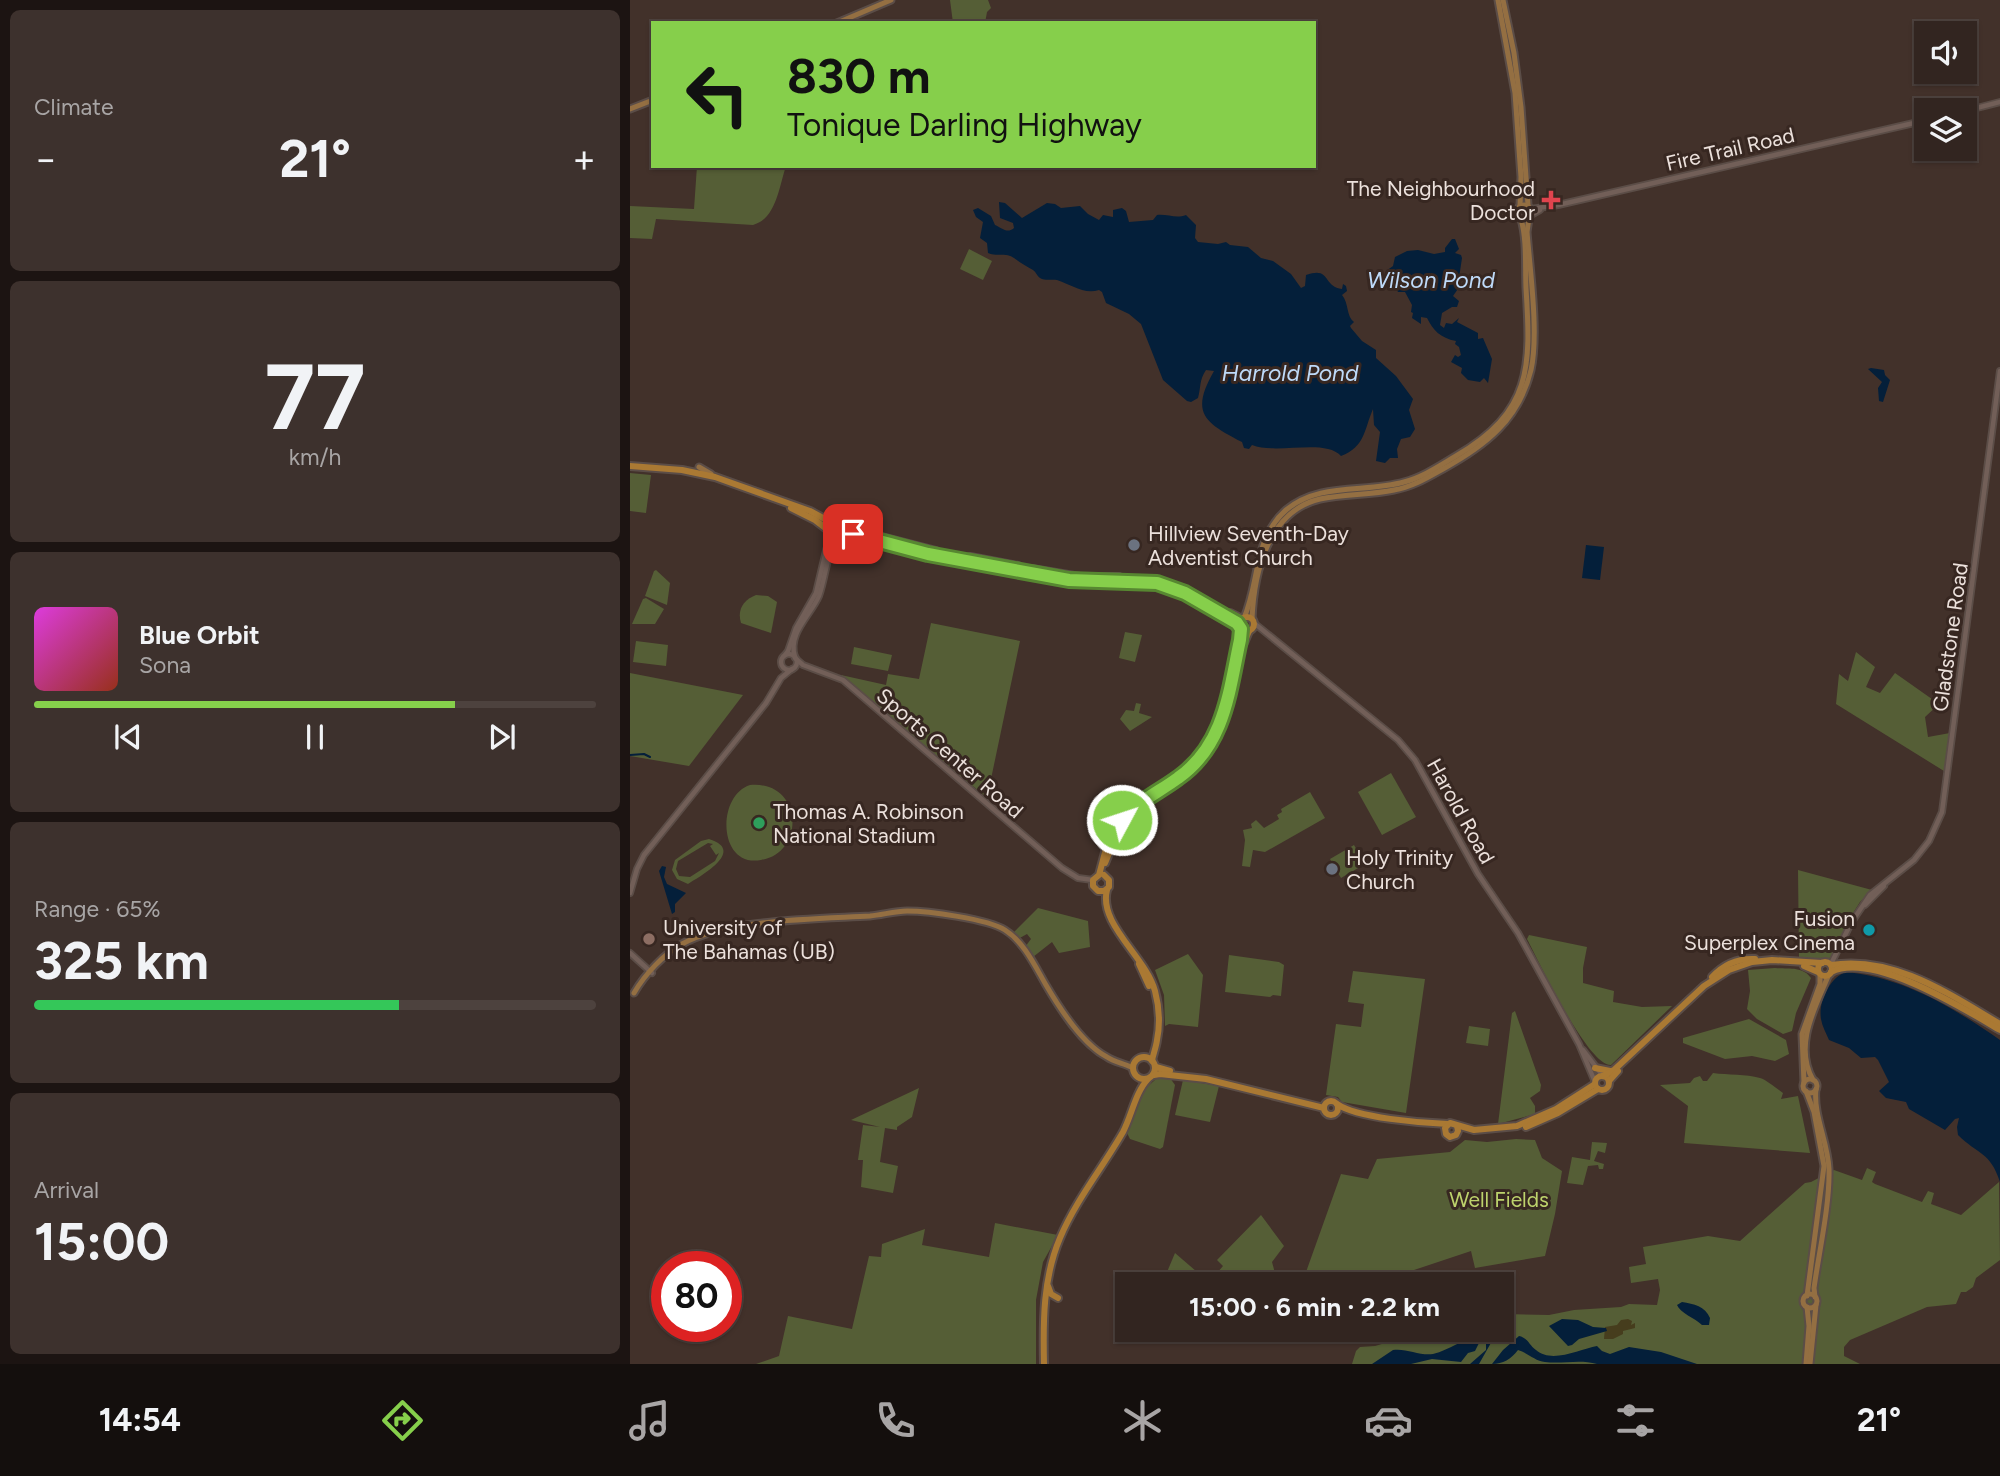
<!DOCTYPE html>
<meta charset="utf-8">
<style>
:root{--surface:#322520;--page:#3d312d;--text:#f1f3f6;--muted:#a8a5a5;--line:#4d423e;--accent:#86cf4b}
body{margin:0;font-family:Figtree,sans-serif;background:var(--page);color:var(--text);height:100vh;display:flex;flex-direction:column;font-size:26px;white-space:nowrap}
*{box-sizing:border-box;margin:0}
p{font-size:23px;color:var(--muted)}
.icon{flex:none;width:38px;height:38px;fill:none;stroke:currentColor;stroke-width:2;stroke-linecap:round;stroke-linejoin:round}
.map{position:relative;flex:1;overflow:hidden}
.sheet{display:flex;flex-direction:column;gap:10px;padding:10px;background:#1c1412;width:630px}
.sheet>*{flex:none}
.top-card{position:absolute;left:21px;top:21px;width:665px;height:147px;border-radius:0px;box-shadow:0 2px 5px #0004,0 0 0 2px var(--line);background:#86cf4b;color:#111;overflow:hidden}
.buttons{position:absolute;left:1284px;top:21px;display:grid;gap:14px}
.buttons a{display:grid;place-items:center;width:63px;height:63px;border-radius:0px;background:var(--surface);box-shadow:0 2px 5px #0004,0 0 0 2px var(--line);font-size:35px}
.speed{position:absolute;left:21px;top:1251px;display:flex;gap:14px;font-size:35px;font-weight:700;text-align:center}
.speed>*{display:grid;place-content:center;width:91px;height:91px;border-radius:50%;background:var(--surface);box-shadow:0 2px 5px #0004,0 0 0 2px var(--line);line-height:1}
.speed .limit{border:10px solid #d22;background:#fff;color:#111}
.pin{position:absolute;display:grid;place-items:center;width:60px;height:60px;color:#fff;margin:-30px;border-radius:14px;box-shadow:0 4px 10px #0006}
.me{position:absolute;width:77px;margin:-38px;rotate:50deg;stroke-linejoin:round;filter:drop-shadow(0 0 5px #0008)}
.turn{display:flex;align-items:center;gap:24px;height:147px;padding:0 21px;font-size:32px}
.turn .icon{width:91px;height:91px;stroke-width:2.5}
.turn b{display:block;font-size:49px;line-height:60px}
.big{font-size:52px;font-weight:700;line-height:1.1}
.sheet .card{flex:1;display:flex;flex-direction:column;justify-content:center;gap:10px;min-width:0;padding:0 24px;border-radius:10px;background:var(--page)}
.sheet .dial{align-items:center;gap:0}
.dial b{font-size:91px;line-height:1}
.song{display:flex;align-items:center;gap:21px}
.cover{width:84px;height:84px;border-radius:10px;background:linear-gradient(135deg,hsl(300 70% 55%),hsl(10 70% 35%))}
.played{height:7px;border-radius:4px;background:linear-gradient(90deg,var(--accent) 75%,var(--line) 75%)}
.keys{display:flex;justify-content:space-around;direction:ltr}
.heat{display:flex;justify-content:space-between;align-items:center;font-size:38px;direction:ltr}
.charge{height:10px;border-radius:5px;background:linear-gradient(90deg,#34c759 65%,var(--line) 0)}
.trip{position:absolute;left:485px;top:1272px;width:399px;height:70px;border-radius:0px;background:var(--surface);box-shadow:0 2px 5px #0004,0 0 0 2px var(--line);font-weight:700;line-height:70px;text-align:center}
.dock{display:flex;height:112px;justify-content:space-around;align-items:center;background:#140f0d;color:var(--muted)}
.dock .icon{width:49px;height:49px}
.dock .current{color:var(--accent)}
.dock b{font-size:32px;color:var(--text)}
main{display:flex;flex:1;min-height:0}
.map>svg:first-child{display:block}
</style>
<main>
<section class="sheet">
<div class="card"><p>Climate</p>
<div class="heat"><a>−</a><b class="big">21°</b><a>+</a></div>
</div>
<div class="card dial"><b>77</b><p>km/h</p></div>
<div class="card">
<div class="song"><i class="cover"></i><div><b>Blue Orbit</b><p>Sona</p></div></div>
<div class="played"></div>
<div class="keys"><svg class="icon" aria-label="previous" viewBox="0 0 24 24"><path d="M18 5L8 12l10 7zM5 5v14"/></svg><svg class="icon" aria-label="pause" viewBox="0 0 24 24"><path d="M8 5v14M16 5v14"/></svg><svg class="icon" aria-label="next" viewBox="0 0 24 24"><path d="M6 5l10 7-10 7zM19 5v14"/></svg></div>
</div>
<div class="card"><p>Range · 65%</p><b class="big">325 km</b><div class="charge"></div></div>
<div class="card"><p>Arrival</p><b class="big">15:00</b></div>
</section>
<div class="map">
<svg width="1370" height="1364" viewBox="0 0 1370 1364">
<rect width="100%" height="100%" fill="#42312a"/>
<!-- green -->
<g fill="#555e36" fill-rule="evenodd">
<polygon points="320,0 358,0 361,8 357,12 355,23 323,23"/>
<path d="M67,166H156C149,187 146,219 123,225L26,219L22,239L0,238V206L64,209Z"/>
<polygon points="339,249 362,261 353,280 330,269"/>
<polygon points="0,473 21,475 16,513 0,511"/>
<polygon points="26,570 40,583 37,605 15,596 24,571"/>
<path d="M126,595L138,596L147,602L141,633L111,623C107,610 113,600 126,595Z"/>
<polygon points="16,598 34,609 25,624 2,624 13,599"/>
<polygon points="301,623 390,641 357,798 211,675 256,685 258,674 289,679"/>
<polygon points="495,632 512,635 505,662 489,658"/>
<polygon points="6,641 38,645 36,666 3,662"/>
<polygon points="224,647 262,655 258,671 221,664"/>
<polygon points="1226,652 1245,667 1236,687 1250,693 1265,673 1309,704 1295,717 1298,737 1320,733 1314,771 1206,704 1209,674 1218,681"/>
<polygon points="0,673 113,695 59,766 0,756"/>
<polygon points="506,703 511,704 509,713 522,717 500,731 490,719 496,710 504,711"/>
<polygon points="761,773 786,817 752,835 728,792"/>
<path d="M120,785C172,780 177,852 131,860C88,868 86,796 120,785Z"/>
<polygon points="680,792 695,818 635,852 623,850 620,867 612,866 615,840 613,830 622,828 621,824 626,820 634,828 649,819 647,815 652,812 651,809"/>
<path d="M79,839C118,851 67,878 58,884L47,879L42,870L45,860L71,841ZM78,843L83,844L80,846L86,855L89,853L85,861L60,877L49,876L46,869L48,861Z"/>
<polygon points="724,845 735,864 711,878 700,859"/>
<polygon points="1168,870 1242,890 1230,902 1218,921 1202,960 1169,958"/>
<polygon points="408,908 458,921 460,947 429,953 422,942 403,957 395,947 401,939 397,934 388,939 383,933"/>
<path d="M899,935L957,947L953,968V983L984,991L983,1002L1012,1007L1042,1006L981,1065C958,1066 909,962 897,939Z"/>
<polygon points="558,954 573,975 568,1027 539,1024 535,1026 534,995 525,970"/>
<polygon points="599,955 649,962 654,965 651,996 643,995 640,997 595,992"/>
<path d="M1145,968C1158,969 1173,966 1181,978L1166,1013L1162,1031L1153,1034L1127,1019L1117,1009L1120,991L1118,970Z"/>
<polygon points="723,971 795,979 776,1113 712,1102 708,1097 696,1095 706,1024 731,1027 734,1004 718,1002"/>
<polygon points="885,1011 911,1085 910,1091 900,1098 905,1106 905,1114 868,1124 882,1013"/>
<polygon points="1119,1019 1156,1040 1159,1054 1145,1061 1122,1056 1095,1059 1053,1043 1053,1038"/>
<polygon points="839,1026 860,1029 858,1046 836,1043"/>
<path d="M1083,1073C1098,1075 1116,1074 1130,1078C1137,1080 1147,1089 1153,1093L1151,1099L1168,1096L1180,1153L1054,1143L1058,1106L1030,1085L1060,1083L1064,1078L1070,1076L1073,1081H1077Z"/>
<polygon points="527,1078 540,1078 545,1085 533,1147 530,1149 500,1139 497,1133 515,1089"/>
<polygon points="553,1080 589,1086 580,1122 545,1115"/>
<polygon points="289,1088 282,1117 267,1127 267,1130 255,1128 250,1162 268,1166 263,1193 231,1187 233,1160 228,1160 233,1125 250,1127 221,1120"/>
<polygon points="886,1139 905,1140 912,1158 932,1171 925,1214 915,1256 845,1268 841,1251 748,1282 748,1284 685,1284 676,1272 711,1174 738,1179 747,1159 820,1152 835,1140 857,1142"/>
<polygon points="962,1142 977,1143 975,1153 968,1151 964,1161 974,1164 973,1169 969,1169 968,1165 958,1166 953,1185 937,1183 942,1157 960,1160"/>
<polygon points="1237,1168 1246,1172 1242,1182 1245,1184 1292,1202 1298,1191 1304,1193 1301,1204 1331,1215 1369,1182 1370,1260 1346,1278 1343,1287 1336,1292 1331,1292 1326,1304 1297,1307 1220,1340 1214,1347 1214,1356 1230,1364 722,1364 726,1351 730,1347 745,1346 782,1335 808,1330 872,1330 872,1314 919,1315 944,1310 991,1307 999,1304 1027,1305 1030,1290 1028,1279 1001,1283 999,1267 1016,1264 1013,1247 1078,1236 1110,1241 1175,1183 1181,1182 1204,1170 1232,1180"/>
<polygon points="631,1215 654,1246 642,1262 645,1273 641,1279 633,1273 625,1283 627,1284 592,1284 593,1280 586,1274 593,1266 587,1260"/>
<polygon points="365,1223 428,1235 413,1262 406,1300 406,1364 126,1364 149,1356 158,1316 222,1329 239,1256 251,1257 252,1244 295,1229 292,1245 359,1257"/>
<polygon points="545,1253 581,1284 532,1284"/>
</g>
<!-- sand -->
<polygon fill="#463d1d" points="998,1319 1002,1321 1001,1325 1005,1323 1005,1328 993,1331 993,1334 983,1339 974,1339 975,1327 987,1325 991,1320"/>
<!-- water -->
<g fill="#041f3a">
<path d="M369,202L375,203L392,218L417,203L425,204L431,208L450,206L458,214L469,220L473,215L483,217V210L492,208L496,211L499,222L523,220L527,215C538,214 546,219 556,215L566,225L565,238L568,242L588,244L596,242L600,245L618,247L631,258L643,261L661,274L671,288L675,286L676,275C701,266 692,286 712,289L713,284L716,286L717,291L712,295C719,303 716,316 724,322L720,326L721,328L732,341L746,350V358L766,376L783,399L779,410L785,429L780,437L771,439L767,449L768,458H760L755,463L746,461L750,432L744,425L743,409C734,430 735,447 711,456C695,438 647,455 622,445L619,449L614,448L612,442C574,422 560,413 584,371L576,370C569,380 571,388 568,398L561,402L557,401L533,380L511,324L499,314L476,303L472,292L469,290C454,295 440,284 427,280C422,279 415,281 410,278C407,276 406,272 403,270C396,266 391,263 384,258C376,252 367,257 358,253L357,243L350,238L353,222L346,217L343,210L348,208L361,216L365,225C372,228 377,234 384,228L383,223L370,218Z"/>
<path d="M822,239H825L829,249L825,253L831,255L832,258L829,278L830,286L823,296L829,301L827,307H822L812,313L810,325L814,328L816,323L822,324L829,318L827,322L848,333V339L853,338L862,359L858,383L854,378L850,382L838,380L831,373L832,368L821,362L825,355L828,357L831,355L829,347L825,344L826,341C810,338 803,330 797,318L791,317V324L782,318L783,313L781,312L782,305L775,292H768L764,284L755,279L756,271L763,266L765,257L777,251L788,250L804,254L815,252V248Z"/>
<polygon points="1241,368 1254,370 1255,375 1260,380 1253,402 1249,401 1248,388 1252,382 1238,369"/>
<polygon points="956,545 974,547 970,580 952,578"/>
<polygon points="32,866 36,867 34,877 37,884 56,893 45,904 45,912 42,914 29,871"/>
<path d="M1216,972C1273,977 1324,1008 1370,1040V1182C1360,1151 1348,1155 1328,1135L1327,1127L1329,1118L1325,1119L1315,1130L1279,1109L1276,1102L1256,1098L1249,1091L1259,1082L1248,1060L1245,1057L1231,1058L1219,1048L1199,1040C1196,1033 1192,1026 1191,1019C1188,1002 1200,977 1216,972Z"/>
<path d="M1052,1302C1064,1304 1075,1306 1080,1318L1079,1325H1072C1065,1318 1050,1313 1047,1305Z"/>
<polygon points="932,1319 948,1320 963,1327 976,1328 977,1331 949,1339 942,1345 938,1346 919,1326"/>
<path d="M889,1336C898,1338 899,1345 906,1350C922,1364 950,1349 967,1346L972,1351L980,1354L999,1347L1031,1352L1067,1364H967C950,1359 933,1364 915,1362C905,1361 898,1353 888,1350C881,1359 873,1364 862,1364L873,1350Z"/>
<path d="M850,1337H858L862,1341L849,1364H840L856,1350V1344L853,1342L849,1343L845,1351L838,1353L831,1362L802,1359L781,1364H742L763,1350C776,1348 790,1356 803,1354C820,1350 832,1338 850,1337Z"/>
</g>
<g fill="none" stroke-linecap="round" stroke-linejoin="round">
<!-- stream -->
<polyline stroke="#041f3a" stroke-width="2" points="0,755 14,754 20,757"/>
<defs>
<g id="secondary">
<polyline points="1335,111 1370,102"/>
<polyline points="901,209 928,205 1297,120"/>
<polyline points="901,215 910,210"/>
<polyline points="624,623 768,740 785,760 848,874 888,933 949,1044 965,1082"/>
<circle cx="159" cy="662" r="8"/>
<polyline points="155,655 158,651 166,628 186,593 200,534"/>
<path d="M165,657C157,634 181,615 189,596C196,576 196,556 207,537"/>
<polyline points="165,658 173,665 213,680 432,868 448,878 463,880"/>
<polyline points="0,893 7,869 14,855 136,703 151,678 162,669"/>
<polyline points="1235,905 1254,886"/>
<polyline points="0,953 22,973"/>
<polyline points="1201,964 1221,923 1240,895 1284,860 1299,841 1312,812 1370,371"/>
<polyline points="953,1050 972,1075"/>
</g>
<g id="primary">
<polyline points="868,0 885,93 891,177 890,206"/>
<polyline points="873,0 884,53 891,107 898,205"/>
<polyline points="207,23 261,0"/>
<polyline points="0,109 23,100"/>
<circle cx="894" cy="212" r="7"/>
<polyline points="69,467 81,474"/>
<path d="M614,618C630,581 623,539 656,510C689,482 735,493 774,482C793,477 809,466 826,456C902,412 901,367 896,288C895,265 897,240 891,219"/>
<path d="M622,619C624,573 638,511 690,499C715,494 740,495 764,490C782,487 797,478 813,469C855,446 889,420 901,370C909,334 900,270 897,232L899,218"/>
<path d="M4,993C15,974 34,954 52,944C97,919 188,919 240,916C252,915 265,911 277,911C298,911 358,919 375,930C394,942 405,966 416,985C430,1009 452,1044 477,1057C484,1062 493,1063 501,1067"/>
<circle cx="1180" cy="1086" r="7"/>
<path d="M1183,1080C1163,1045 1186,1006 1199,974"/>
<polyline points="1174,1083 1172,1034 1190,984 1190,975"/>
<polyline points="1176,1091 1184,1112 1194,1166 1177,1296"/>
<circle cx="1180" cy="1301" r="7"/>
<path d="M1185,1297L1184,1288C1189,1252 1200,1204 1199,1169C1198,1142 1183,1115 1186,1089"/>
<polyline points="1176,1364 1179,1326 1177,1307"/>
<polyline points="1180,1364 1186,1305"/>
</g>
<g id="highway">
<polyline points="0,466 52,470 85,477 180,511 202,523"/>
<polyline points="161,508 185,520 198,530"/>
<circle cx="206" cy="529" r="8"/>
<polyline points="213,527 306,551"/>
<path d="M212,534H223C295,551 366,571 439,580C469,584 500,577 530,584C552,590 595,609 610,627"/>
<polyline points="340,557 388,566"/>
<polyline points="402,569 450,577"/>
<polyline points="465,577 489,577"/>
<polyline points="600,613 612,619"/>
<circle cx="617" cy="624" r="7"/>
<polyline points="613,645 619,631"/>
<polyline points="475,863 487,834"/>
<polyline points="474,875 479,880 479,887 474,891 468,891 463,886 463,880 469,875 478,841 494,817 512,802 560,769 584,738 595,711 611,629"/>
<path d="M477,890C468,924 516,957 525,991C529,1006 530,1025 527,1040C526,1048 523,1054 522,1061"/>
<circle cx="1195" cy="969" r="7"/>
<polyline points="509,964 519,986"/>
<path d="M1201,965C1263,955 1319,994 1370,1024"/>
<polyline points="1174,966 1188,972"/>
<path d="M1201,972C1242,951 1334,1009 1370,1030"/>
<path d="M1082,977C1094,964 1107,958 1125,959"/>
<circle cx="514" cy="1068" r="11"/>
<polyline points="526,1067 540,1071"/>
<polyline points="965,1068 980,1071"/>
<polyline points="524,1075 530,1074 576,1079 694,1108"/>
<circle cx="972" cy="1083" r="7"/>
<polyline points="973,1076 984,1070 1074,986 1099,970 1122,962 1142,960 1192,963"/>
<polyline points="979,1081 988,1071"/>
<circle cx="701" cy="1108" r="7"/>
<path d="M707,1104C727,1118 792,1123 818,1124"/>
<polyline points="827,1126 828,1131 826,1135 820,1137 816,1134 815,1128 820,1123 844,1130 887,1126 926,1109 965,1084"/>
<polyline points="896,1127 928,1113 968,1089"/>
<polyline points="418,1286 421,1294 428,1298"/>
<path d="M414,1364C413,1321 413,1278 430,1238C446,1200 473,1167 493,1132C502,1115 505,1093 518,1079"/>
</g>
</defs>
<!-- secondary casing -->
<use href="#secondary" stroke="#5b4d47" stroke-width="8"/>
<!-- primary casing -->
<use href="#primary" stroke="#5b4d47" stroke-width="9"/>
<!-- highway casing -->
<use href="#highway" stroke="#5b4d47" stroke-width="10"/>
<!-- secondary -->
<use href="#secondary" stroke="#725f58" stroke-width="4.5"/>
<!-- primary -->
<use href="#primary" stroke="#946f42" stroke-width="5"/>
<!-- highway -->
<use href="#highway" stroke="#aa7933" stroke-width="6"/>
</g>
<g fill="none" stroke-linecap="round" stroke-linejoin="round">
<defs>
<path id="route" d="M223,534L298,554L439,580L527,583L555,593L607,623L611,629L610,640C599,691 595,745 548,778C529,792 507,802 492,820"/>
</defs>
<!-- route casing -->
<use href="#route" stroke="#578731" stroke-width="18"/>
<!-- route -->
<use href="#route" stroke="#86cf4b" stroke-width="12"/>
</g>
<!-- markers -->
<path fill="#e0444e" stroke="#372721" stroke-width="2.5" d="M917.5 189.5h7v7h7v7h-7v7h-7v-7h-7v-7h7z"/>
<g fill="#6b7280" stroke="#372721" stroke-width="2.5">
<circle cx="504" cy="545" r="7"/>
<circle cx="702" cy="869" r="7"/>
</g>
<circle fill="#2e9e5b" stroke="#372721" stroke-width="2.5" cx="129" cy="823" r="7"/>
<circle fill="#0f9aa8" stroke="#372721" stroke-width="2.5" cx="1239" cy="930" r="7"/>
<circle fill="#8d6e63" stroke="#372721" stroke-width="2.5" cx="19" cy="939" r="7"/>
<g text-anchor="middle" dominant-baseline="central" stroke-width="6" stroke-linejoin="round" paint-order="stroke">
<!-- street labels -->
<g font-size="21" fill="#ece1dc" stroke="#372721">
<text transform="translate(1100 149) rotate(-13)">Fire Trail Road</text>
<text transform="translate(1320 637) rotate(-82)">Gladstone Road</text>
<text transform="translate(320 753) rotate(41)">Sports Center Road</text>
<text transform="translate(831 811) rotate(61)">Harold Road</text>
</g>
<!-- poi labels -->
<g font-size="21" fill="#ece1dc" stroke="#372721" text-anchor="start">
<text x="905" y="188" text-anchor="end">The Neighbourhood<tspan x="905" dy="24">Doctor</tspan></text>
<text x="518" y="533">Hillview Seventh-Day<tspan x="518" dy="24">Adventist Church</tspan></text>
<text x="143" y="811">Thomas A. Robinson<tspan x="143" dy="24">National Stadium</tspan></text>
<text x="716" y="857">Holy Trinity<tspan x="716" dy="24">Church</tspan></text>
<text x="1225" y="918" text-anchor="end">Fusion<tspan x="1225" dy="24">Superplex Cinema</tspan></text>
<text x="33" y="927">University of<tspan x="33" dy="24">The Bahamas (UB)</tspan></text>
</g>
<!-- park labels -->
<g font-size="21" fill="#bdd26c" stroke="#372721">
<text x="869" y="1199">Well Fields</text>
</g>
<!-- water labels -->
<g font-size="23" font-style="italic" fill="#bedaf9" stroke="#372721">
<text x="801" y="280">Wilson Pond</text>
<text x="660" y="373">Harrold Pond</text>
</g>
</g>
</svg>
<div class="buttons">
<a><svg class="icon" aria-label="sound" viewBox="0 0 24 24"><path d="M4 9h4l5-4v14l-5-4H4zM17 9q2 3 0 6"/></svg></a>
<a><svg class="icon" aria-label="layers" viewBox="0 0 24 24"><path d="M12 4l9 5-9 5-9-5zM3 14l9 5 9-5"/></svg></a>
</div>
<div class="speed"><div class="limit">80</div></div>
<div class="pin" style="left:223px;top:534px;background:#d93025"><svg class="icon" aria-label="arrive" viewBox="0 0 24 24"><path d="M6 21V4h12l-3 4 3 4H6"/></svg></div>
<svg class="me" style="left:492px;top:820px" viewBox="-20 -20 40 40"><circle r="17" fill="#86cf4b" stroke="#fff" stroke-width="3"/><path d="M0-11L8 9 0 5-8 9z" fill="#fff"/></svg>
<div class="trip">15:00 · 6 min · 2.2 km</div>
<div class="top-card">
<div class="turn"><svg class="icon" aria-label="left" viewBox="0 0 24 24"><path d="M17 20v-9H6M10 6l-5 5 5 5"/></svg><div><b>830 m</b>Tonique Darling Highway</div></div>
</div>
</div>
</main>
<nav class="dock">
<b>14:54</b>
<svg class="icon current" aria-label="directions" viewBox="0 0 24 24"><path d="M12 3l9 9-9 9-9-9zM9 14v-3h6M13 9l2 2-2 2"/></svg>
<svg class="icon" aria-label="music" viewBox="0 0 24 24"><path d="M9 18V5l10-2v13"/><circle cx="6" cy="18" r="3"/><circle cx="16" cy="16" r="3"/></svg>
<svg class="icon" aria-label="phone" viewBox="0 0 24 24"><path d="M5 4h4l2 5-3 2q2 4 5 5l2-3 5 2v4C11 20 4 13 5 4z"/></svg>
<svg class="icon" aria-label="climate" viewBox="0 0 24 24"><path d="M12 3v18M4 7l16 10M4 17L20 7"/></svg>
<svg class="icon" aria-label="car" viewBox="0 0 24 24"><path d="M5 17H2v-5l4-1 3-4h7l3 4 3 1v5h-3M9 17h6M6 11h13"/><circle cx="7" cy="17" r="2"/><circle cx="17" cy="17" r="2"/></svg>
<svg class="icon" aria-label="filters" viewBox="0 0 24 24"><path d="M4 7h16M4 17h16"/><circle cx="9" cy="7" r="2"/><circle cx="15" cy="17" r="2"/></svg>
<b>21°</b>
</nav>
